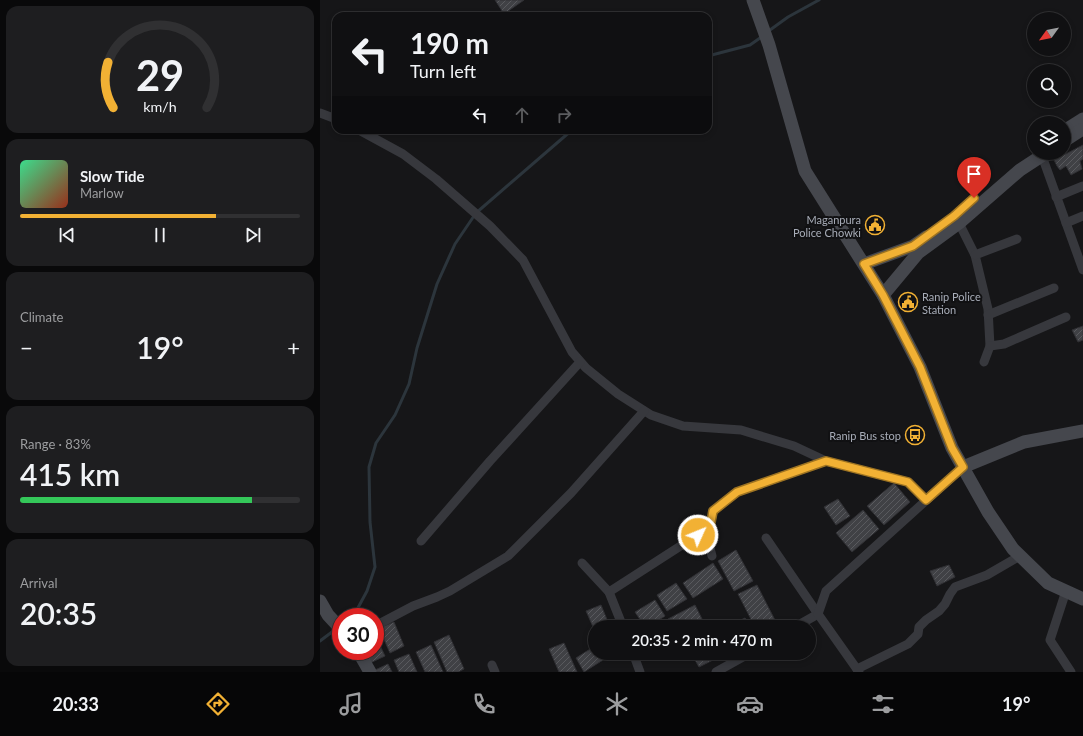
<!DOCTYPE html>
<meta charset="utf-8">
<style>
:root{--surface:#101012;--page:#1e1e20;--text:#f1f3f6;--muted:#9c9d9f;--line:#303032;--accent:#f2b134}
body{margin:0;font-family:Lato,sans-serif;background:var(--page);color:var(--text);height:100vh;display:flex;flex-direction:column;font-size:15px;white-space:nowrap}
*{box-sizing:border-box;margin:0}
p{font-size:13px;color:var(--muted)}
.icon{flex:none;width:22px;height:22px;fill:none;stroke:currentColor;stroke-width:2;stroke-linecap:round;stroke-linejoin:round}
.map{position:relative;flex:1;overflow:hidden}
.side{display:flex;flex-direction:column;gap:6px;padding:6px;background:#09090a;width:320px}
.side>*{flex:none}
.banner{position:absolute;left:12px;top:12px;width:380px;height:122px;border-radius:12px;box-shadow:0 2px 6px #0003,0 0 0 1px var(--line);background:#101012;color:var(--text);overflow:hidden}
.needle{width:26px;rotate:237deg}
.controls{position:absolute;left:707px;top:12px;display:grid;gap:8px}
.controls a{display:grid;place-items:center;width:44px;height:44px;border-radius:50%;background:var(--surface);box-shadow:0 2px 6px #0003,0 0 0 1px var(--line);font-size:20px}
.speed{position:absolute;left:12px;top:608px;display:flex;gap:8px;font-size:20px;font-weight:700;text-align:center}
.speed>*{display:grid;place-content:center;width:52px;height:52px;border-radius:50%;background:var(--surface);box-shadow:0 2px 6px #0003,0 0 0 1px var(--line);line-height:1}
.speed .limit{border:6px solid #d22;background:#fff;color:#111}
.pin{position:absolute;display:grid;place-items:center;width:34px;height:34px;color:#fff;margin:-41px -17px;border-radius:50% 50% 50% 0;rotate:-45deg;box-shadow:0 0 4px #0007}
.pin .icon{rotate:45deg}
.me{position:absolute;width:44px;margin:-22px;rotate:46deg;stroke-linejoin:round;filter:drop-shadow(0 0 3px #0008)}
.turn{display:flex;align-items:center;gap:14px;height:84px;padding:0 12px;font-size:18px}
.turn .icon{width:52px;height:52px;stroke-width:2.5}
.turn b{display:block;font-size:28px;line-height:34px}
.lanes{display:flex;align-items:center;height:38px;padding:0 12px;background:#0003;justify-content:center;gap:20px;direction:ltr}
.lanes .off{opacity:.35}
.big{font-size:30px;font-weight:600;line-height:1.1}
.side .widget{flex:1;display:flex;flex-direction:column;justify-content:center;gap:6px;min-width:0;padding:0 14px;border-radius:12px;background:var(--page)}
.side .dial{align-items:center;gap:0}
.dial svg{height:104px;overflow:visible;fill:none;stroke:var(--line);stroke-width:7;stroke-linecap:round;text-anchor:middle}
.dial text{fill:var(--text);stroke:none}
.song{display:flex;align-items:center;gap:12px}
.cover{width:48px;height:48px;border-radius:6px;background:linear-gradient(135deg,hsl(150 70% 55%),hsl(10 70% 35%))}
.played{height:4px;border-radius:2px;background:linear-gradient(90deg,var(--accent) 70%,var(--line) 70%)}
.keys{display:flex;justify-content:space-around;direction:ltr}
.heat{display:flex;justify-content:space-between;align-items:center;font-size:22px;direction:ltr}
.charge{height:6px;border-radius:3px;background:linear-gradient(90deg,#34c759 83%,var(--line) 0)}
.trip{position:absolute;left:268px;top:620px;width:228px;height:40px;border-radius:20px;background:var(--surface);box-shadow:0 2px 6px #0003,0 0 0 1px var(--line);font-weight:600;line-height:40px;text-align:center}
.tabs{display:flex;height:64px;justify-content:space-around;align-items:center;background:#060607;color:var(--muted)}
.tabs .icon{width:28px;height:28px}
.tabs .selected{color:var(--accent)}
.tabs b{font-size:18px;color:var(--text)}
main{display:flex;flex:1;min-height:0}
.map>svg:first-child{display:block}
</style>
<main>
<section class="side">
<div class="widget dial"><svg viewBox="0 0 100 80">
<path d="M14 69A42 42 0 1 1 86 69"/>
<path d="M14 69A42 42 0 0 1 10 34" stroke="#f2b134"/>
<text x="50" y="56" font-size="32" font-weight="700">29</text>
<text x="50" y="72" font-size="11">km/h</text>
</svg></div>
<div class="widget">
<div class="song"><i class="cover"></i><div><b>Slow Tide</b><p>Marlow</p></div></div>
<div class="played"></div>
<div class="keys"><svg class="icon" aria-label="previous" viewBox="0 0 24 24"><path d="M18 5L8 12l10 7zM5 5v14"/></svg><svg class="icon" aria-label="pause" viewBox="0 0 24 24"><path d="M8 5v14M16 5v14"/></svg><svg class="icon" aria-label="next" viewBox="0 0 24 24"><path d="M6 5l10 7-10 7zM19 5v14"/></svg></div>
</div>
<div class="widget"><p>Climate</p>
<div class="heat"><a>−</a><b class="big">19°</b><a>+</a></div>
</div>
<div class="widget"><p>Range · 83%</p><b class="big">415 km</b><div class="charge"></div></div>
<div class="widget"><p>Arrival</p><b class="big">20:35</b></div>
</section>
<div class="map">
<svg width="763" height="672" viewBox="0 0 763 672">
<defs>
<pattern id="building-hatch" width="6" height="6" patternUnits="userSpaceOnUse"><rect width="6" height="6" fill="#404145"/><path d="M-1 1l2-2M0 6l6-6M5 7l2-2" fill="none" stroke="#595a5e"/></pattern>
</defs>
<rect width="100%" height="100%" fill="#161618"/>
<g fill="none" stroke-linecap="round" stroke-linejoin="round">
<!-- stream -->
<g stroke="#2c353c" stroke-width="3">
<polyline points="450,30 468,17 499,0"/>
<polyline points="388,56 430,45 440,38"/>
<polyline points="33,617 47,591 55,567 50,522 49,467 56,443 75,415 89,384 97,348 117,284 135,244 156,213 252,130"/>
<polyline points="0,641 16,629"/>
</g>
</g>
<!-- building -->
<g fill="url(#building-hatch)" stroke="#303034">
<polygon points="175,0 204,0 184,14"/>
<polygon points="763,145 763,159 760,161 762,169 751,175 746,166 740,170 737,166 734,160"/>
<polygon points="763,326 763,340 758,342 752,330"/>
<polygon points="574,483 590,502 564,525 547,506"/>
<polygon points="518,499 530,516 516,525 504,507"/>
<polygon points="543,510 559,529 532,552 516,533"/>
<polygon points="416,550 433,581 414,591 398,561"/>
<polygon points="393,563 403,579 373,598 363,583"/>
<polygon points="629,565 635,577 617,586 610,571"/>
<polygon points="356,583 367,599 347,611 337,595"/>
<polygon points="437,585 458,626 456,627 435,627 418,594"/>
<polygon points="335,600 345,616 328,627 325,627 315,612"/>
<polygon points="281,605 288,622 274,629 266,611"/>
<polygon points="375,605 386,627 352,627 348,619"/>
<polygon points="425,618 430,627 406,627"/>
<polygon points="74,622 84,646 70,653 59,628"/>
<polygon points="55,635 65,656 50,663 45,651 55,651"/>
<polygon points="129,635 144,669 138,672 127,672 114,642"/>
<polygon points="244,643 257,672 239,672 229,649"/>
<polygon points="111,645 123,672 105,672 96,652"/>
<polygon points="275,646 275,653 294,653 264,672 256,658"/>
<polygon points="371,653 407,653 379,667"/>
<polygon points="89,654 97,672 79,672 74,660"/>
<polygon points="68,664 72,672 54,672 53,671"/>
</g>
<g fill="none" stroke-linecap="round" stroke-linejoin="round">
<!-- street -->
<g stroke="#37383d" stroke-width="9">
<polyline points="0,113 16,119"/>
<polyline points="39,130 83,154 116,179 170,226 203,260 252,352 266,368 298,394 331,415 363,426 421,430 474,446 506,461 588,482 606,500"/>
<polyline points="722,156 763,270"/>
<polyline points="736,197 763,186"/>
<polyline points="639,223 655,255 668,309 670,346 664,362"/>
<polyline points="746,223 763,216"/>
<polyline points="655,255 697,239"/>
<polyline points="668,315 734,288"/>
<polyline points="670,346 684,344 746,317"/>
<polyline points="446,538 498,614 475,627"/>
<polyline points="101,541 170,461 260,362"/>
<polyline points="392,556 388,540 393,511 417,492 506,461"/>
<polyline points="262,563 289,592"/>
<polyline points="746,591 730,640 751,672"/>
<polyline points="55,626 93,606 117,597 130,591 188,556 251,493 324,411"/>
<polyline points="303,627 289,592 390,527"/>
<polyline points="313,653 320,672"/>
<polyline points="172,665 175,672"/>
<polyline points="537,669 588,644 598,634 599,627 606,620 619,611 625,604 630,594 635,587 667,575 700,556"/>
<polyline points="396,672 430,653"/>
<polyline points="539,672 498,614 506,591 643,467"/>
</g>
<!-- secondary -->
<g stroke="#45474d" stroke-width="13">
<polyline points="433,0 449,45 485,171 563,295 600,367 632,448 668,512 693,549 728,583 763,599"/>
<polyline points="744,131 763,119"/>
<polyline points="744,141 761,130"/>
<polyline points="544,264 593,246 606,237"/>
<polyline points="563,295 598,253 639,223 700,170 726,153"/>
<polyline points="643,467 704,442 763,431"/>
<polyline points="0,601 8,615 21,629"/>
<polyline points="38,651 50,672"/>
</g>
</g>
<g fill="none" stroke-linecap="round" stroke-linejoin="round">
<defs>
<polyline id="route" points="378,535 390,527 393,511 417,492 506,461 588,482 606,500 643,467 632,448 600,367 563,295 544,264 593,246 634,216 654,198"/>
</defs>
<!-- route casing -->
<use href="#route" stroke="#9d7322" stroke-width="10"/>
<!-- route -->
<use href="#route" stroke="#f2b134" stroke-width="7"/>
</g>
<!-- icons -->
<defs>
<symbol id="civic-ring" viewBox="-11 -11 22 22"><circle r="9.5" fill="#111113" stroke="#f2b134" stroke-width="1.5"/><path d="M-.6-6.5H3V-4.5H.6V-3L4-1V1h2V6H-6V1h2V-1L-.6-3ZM-1.2 2.5V6h2.4V2.5Z" fill="#f2b134"/></symbol>
<symbol id="bus-ring" viewBox="-11 -11 22 22"><circle r="9.5" fill="#111113" stroke="#f2b134" stroke-width="1.5"/><path d="M-5-6H5V4H4V6H2V4H-2V6H-4V4H-5ZM-3.5-4V0h7V-4ZM-3.5 1.2v1.5H-2V1.2ZM2 1.2v1.5H3.5V1.2Z" fill="#f2b134"/></symbol>
</defs>
<g fill-rule="evenodd">
<use href="#civic-ring" x="544" y="214" width="22" height="22"/>
<use href="#civic-ring" x="577" y="291" width="22" height="22"/>
<use href="#bus-ring" x="584" y="424" width="22" height="22"/>
</g>
<g text-anchor="middle" dominant-baseline="central" stroke-width="4" stroke-linejoin="round" paint-order="stroke">
<!-- poi labels -->
<g font-size="11" fill="#a8adb8" stroke="#111113" text-anchor="end">
<text x="541" y="219">Maganpura<tspan x="541" dy="13">Police Chowki</tspan></text>
<text x="602" y="296" text-anchor="start">Ranip Police<tspan x="602" dy="13">Station</tspan></text>
<text x="581" y="435">Ranip Bus stop</text>
</g>
</g>
</svg>
<div class="controls">
<a><svg class="needle" viewBox="-14 -14 28 28"><path d="M0-13l5 13h-10z" fill="#e53935"/><path d="M0 13l5-13h-10z" fill="#9c9d9f"/></svg></a>
<a><svg class="icon" aria-label="search" viewBox="0 0 24 24"><circle cx="10" cy="10" r="6"/><path d="M15 15l6 6"/></svg></a>
<a><svg class="icon" aria-label="layers" viewBox="0 0 24 24"><path d="M12 4l9 5-9 5-9-5zM3 14l9 5 9-5"/></svg></a>
</div>
<div class="speed"><div class="limit">30</div></div>
<div class="pin" style="left:654px;top:198px;background:#d93025"><svg class="icon" aria-label="arrive" viewBox="0 0 24 24"><path d="M6 21V4h12l-3 4 3 4H6"/></svg></div>
<svg class="me" style="left:378px;top:535px" viewBox="-20 -20 40 40"><circle r="17" fill="#f2b134" stroke="#fff" stroke-width="3"/><path d="M0-11L8 9 0 5-8 9z" fill="#fff"/></svg>
<div class="trip">20:35 · 2 min · 470 m</div>
<div class="banner">
<div class="turn"><svg class="icon" aria-label="left" viewBox="0 0 24 24"><path d="M17 20v-9H6M10 6l-5 5 5 5"/></svg><div><b>190 m</b>Turn left</div></div>
<div class="lanes"><svg class="icon" aria-label="left" viewBox="0 0 24 24"><path d="M17 20v-9H6M10 6l-5 5 5 5"/></svg><svg class="icon off" aria-label="ahead" viewBox="0 0 24 24"><path d="M12 20V5M6 11l6-6 6 6"/></svg><svg class="icon off" aria-label="right" viewBox="0 0 24 24"><path d="M7 20v-9h11M14 6l5 5-5 5"/></svg></div>
</div>
</div>
</main>
<nav class="tabs">
<b>20:33</b>
<svg class="icon selected" aria-label="directions" viewBox="0 0 24 24"><path d="M12 3l9 9-9 9-9-9zM9 14v-3h6M13 9l2 2-2 2"/></svg>
<svg class="icon" aria-label="music" viewBox="0 0 24 24"><path d="M9 18V5l10-2v13"/><circle cx="6" cy="18" r="3"/><circle cx="16" cy="16" r="3"/></svg>
<svg class="icon" aria-label="phone" viewBox="0 0 24 24"><path d="M5 4h4l2 5-3 2q2 4 5 5l2-3 5 2v4C11 20 4 13 5 4z"/></svg>
<svg class="icon" aria-label="climate" viewBox="0 0 24 24"><path d="M12 3v18M4 7l16 10M4 17L20 7"/></svg>
<svg class="icon" aria-label="car" viewBox="0 0 24 24"><path d="M5 17H2v-5l4-1 3-4h7l3 4 3 1v5h-3M9 17h6M6 11h13"/><circle cx="7" cy="17" r="2"/><circle cx="17" cy="17" r="2"/></svg>
<svg class="icon" aria-label="filters" viewBox="0 0 24 24"><path d="M4 7h16M4 17h16"/><circle cx="9" cy="7" r="2"/><circle cx="15" cy="17" r="2"/></svg>
<b>19°</b>
</nav>
